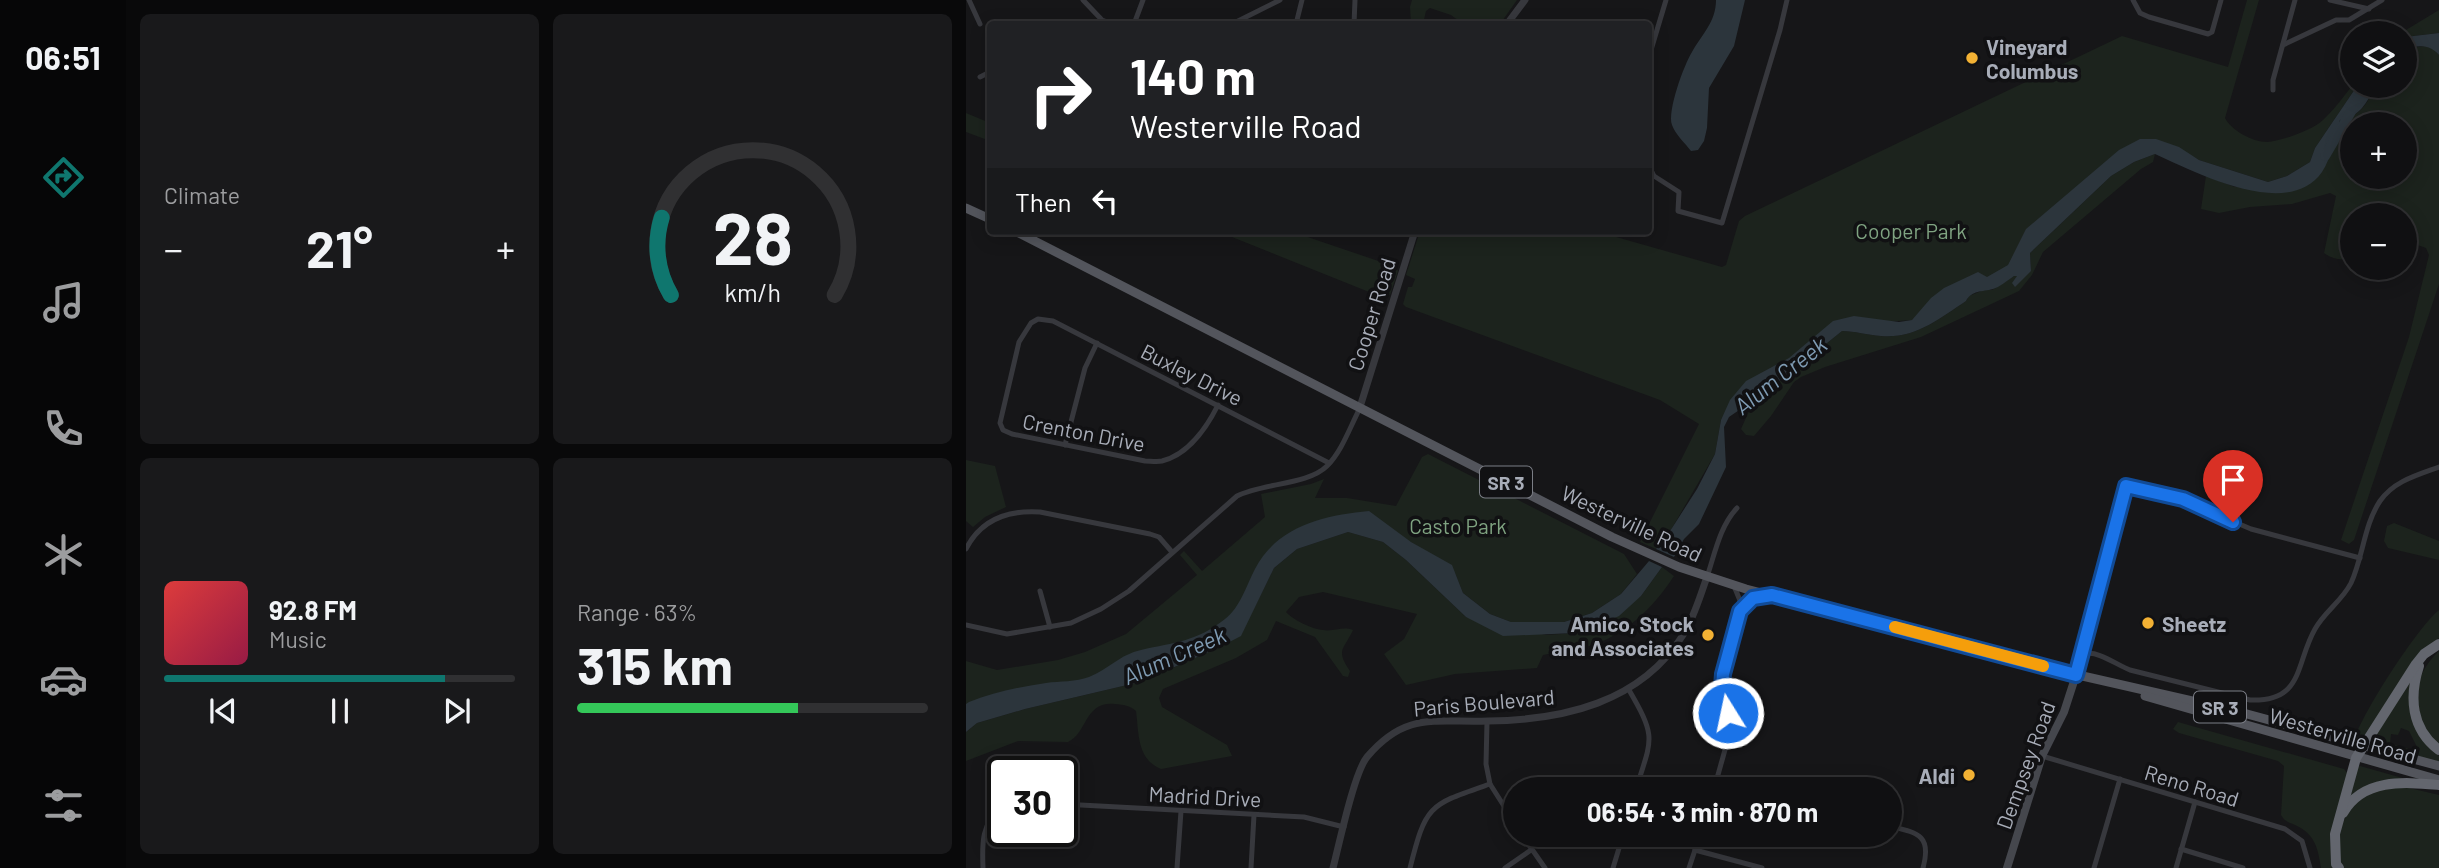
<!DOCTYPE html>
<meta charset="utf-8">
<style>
:root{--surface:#101012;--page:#19191b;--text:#f1f3f6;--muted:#9c9d9f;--line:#303032;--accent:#0f766e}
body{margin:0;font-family:Barlow,sans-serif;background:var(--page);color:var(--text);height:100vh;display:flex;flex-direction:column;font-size:26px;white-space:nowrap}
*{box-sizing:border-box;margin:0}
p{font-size:23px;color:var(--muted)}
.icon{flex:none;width:38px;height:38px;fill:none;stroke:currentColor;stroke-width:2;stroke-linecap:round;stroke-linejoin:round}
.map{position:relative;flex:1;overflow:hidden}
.sheet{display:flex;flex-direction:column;gap:14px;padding:14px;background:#09090a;width:840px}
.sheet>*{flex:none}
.guide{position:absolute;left:21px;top:21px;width:665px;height:214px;border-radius:7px;box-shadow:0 4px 18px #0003,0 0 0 2px var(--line);background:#202124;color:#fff;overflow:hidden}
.tools{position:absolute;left:1374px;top:21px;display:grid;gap:14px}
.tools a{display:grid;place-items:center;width:77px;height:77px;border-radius:50%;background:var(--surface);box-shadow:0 4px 18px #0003,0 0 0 2px var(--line);font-size:35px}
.speed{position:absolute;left:21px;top:756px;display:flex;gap:14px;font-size:35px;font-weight:700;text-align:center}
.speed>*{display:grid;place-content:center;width:91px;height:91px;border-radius:50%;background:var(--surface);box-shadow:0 4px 18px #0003,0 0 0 2px var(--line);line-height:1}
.speed .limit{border:4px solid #111;border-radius:10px;background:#fff;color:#111}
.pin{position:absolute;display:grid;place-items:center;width:60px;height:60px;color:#fff;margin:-72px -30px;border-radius:50% 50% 50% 0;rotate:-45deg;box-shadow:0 0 7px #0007}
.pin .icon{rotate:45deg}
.me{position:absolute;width:77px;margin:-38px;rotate:350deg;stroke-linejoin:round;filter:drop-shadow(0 0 5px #0008)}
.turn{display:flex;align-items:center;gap:24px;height:147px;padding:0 28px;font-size:32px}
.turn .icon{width:91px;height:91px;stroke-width:2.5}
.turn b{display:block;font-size:49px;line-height:60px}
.then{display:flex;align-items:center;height:66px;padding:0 28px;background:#0003;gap:14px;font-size:26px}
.big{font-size:52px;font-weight:700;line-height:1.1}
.sheet .widget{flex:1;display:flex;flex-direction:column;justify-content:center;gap:10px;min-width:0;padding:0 24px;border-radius:10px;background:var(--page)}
.sheet .dial{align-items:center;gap:0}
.dial svg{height:182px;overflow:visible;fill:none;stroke:var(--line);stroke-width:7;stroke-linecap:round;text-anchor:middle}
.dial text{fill:var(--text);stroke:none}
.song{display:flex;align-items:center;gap:21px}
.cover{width:84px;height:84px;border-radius:10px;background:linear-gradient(135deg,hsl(0 70% 55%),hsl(340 70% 35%))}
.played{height:7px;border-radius:4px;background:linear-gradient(90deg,var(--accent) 80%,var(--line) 80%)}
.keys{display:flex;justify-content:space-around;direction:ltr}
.heat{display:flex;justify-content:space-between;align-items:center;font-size:38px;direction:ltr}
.charge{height:10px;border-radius:5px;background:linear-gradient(90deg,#34c759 63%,var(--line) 0)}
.sheet .tiles{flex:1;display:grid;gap:14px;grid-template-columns:repeat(2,1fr)}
.trip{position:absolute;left:537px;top:777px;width:399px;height:70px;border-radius:35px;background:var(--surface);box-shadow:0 4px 18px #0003,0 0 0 2px var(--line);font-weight:700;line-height:70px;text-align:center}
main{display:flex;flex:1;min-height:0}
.dock{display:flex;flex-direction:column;width:126px;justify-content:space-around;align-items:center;background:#060607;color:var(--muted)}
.dock .icon{width:49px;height:49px}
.dock .current{color:var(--accent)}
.dock b{font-size:32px;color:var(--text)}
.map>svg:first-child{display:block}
</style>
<main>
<nav class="dock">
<b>06:51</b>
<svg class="icon current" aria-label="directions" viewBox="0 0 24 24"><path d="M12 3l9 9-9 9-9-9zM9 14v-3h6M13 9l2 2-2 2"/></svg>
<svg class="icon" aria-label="music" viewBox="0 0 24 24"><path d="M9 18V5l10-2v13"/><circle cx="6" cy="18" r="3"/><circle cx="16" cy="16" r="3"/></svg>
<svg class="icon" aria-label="phone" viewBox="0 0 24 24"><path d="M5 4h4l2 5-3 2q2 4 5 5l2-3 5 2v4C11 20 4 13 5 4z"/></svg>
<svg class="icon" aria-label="climate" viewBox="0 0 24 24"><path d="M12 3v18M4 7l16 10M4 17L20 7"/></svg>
<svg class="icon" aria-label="car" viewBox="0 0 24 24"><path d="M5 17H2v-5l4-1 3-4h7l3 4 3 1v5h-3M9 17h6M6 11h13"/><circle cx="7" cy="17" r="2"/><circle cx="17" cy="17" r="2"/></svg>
<svg class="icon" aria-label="filters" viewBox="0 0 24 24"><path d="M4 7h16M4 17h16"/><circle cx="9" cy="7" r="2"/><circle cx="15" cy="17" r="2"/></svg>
</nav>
<section class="sheet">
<div class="tiles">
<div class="widget"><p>Climate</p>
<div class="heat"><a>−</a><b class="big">21°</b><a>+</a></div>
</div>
<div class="widget dial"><svg viewBox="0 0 100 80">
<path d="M14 69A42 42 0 1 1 86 69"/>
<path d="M14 69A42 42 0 0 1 10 35" stroke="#0f766e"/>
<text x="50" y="56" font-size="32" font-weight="700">28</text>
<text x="50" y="72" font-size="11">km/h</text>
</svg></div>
<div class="widget">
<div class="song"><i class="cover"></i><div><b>92.8 FM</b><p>Music</p></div></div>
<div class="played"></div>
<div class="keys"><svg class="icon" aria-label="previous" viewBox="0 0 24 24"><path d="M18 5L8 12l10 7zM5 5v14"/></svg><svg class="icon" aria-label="pause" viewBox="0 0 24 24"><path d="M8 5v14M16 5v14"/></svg><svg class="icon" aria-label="next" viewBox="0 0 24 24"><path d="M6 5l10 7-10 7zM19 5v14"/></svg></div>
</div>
<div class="widget"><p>Range · 63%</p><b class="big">315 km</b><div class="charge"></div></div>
</div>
</section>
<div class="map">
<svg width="1473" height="868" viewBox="0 0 1473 868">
<rect width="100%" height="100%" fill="#161618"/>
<!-- green -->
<g fill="#1c231d" fill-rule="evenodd">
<polygon points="446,0 551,0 534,24 497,24 485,15 464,8 460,11 457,24 445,24 444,7"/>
<path d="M1281,0H1293L1259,118C1265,130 1286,142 1301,142C1315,141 1347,130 1357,120C1368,110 1377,97 1386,86H1391L1349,148L1344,162L1321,176L1302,182L1233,160L1226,156L1175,145L1065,251L1021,282L946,320L879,325L804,389L876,331C889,331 901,335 915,336C949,339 973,319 1000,301L1003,296L1018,290H1026L1048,276L1065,271L1064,253L1145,176L1168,162L1189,154L1187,162L1175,169L1077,252L1066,275L1053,291L955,337L859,367L835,377L828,382L805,416L788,436L780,435L775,429L787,402L767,398L755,420L749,454L706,528L690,549L674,542L733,424L694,400L440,307L437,304L442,287H446L449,279L440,275L454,231H613L620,233L629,231L756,267L760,265L773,221L779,216L1156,36L1262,67Z"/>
<polygon points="1473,10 1473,33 1439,37 1438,33 1435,33"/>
<path d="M1458,46L1467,48L1473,55V284L1388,540L1383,544L1375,540L1443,337L1463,255L1460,248L1449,244L1439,247L1438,215H1386V258C1375,260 1368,260 1358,253L1370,196L1364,193L1326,204L1284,207L1253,213L1235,209L1240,176L1269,187H1337L1370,131L1374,120C1395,116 1401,103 1410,86H1438L1439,49ZM1386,124H1438V177H1386Z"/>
<polygon points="0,113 24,123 24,141 0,132"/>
<polygon points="251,231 324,231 430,267 432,271 424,295 418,298"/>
<polygon points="462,454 658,554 671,574 655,594 626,613 598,622 545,622 524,614 497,593 489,573 445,542 355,526 300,573 281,620 137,680 0,720 0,661 31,670 92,660 119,652 160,634 231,575 214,555 218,551 236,571 299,517 295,494 345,484 358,479 349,498 381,498 430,506 456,457"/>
<polygon points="0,460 29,466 40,507 19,517 7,527 0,521"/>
<polygon points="1428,523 1473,541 1473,560 1422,548 1418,541 1421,526"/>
<path d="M382,532L417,542L440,560L500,617L580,635L609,633L632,626L675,596L696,567L708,576C688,607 658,637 620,647C606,651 591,652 577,655L571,668L489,674L440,685L418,654L438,639L451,614L357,592L333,597L320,612C327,620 346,629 357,630C368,632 376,626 387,630C378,650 369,649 384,671L382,677L377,676L349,637L310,621L301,640L270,658L197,689L193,698L196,707L261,745L266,756L195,769C171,759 173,734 170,711C163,705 158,705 149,704C118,701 122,733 102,742L52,741L0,761V732L11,723L59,709L174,682L252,648L274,636L308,568L331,549Z"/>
<path d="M1473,610V638L1462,646L1398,737L1395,740H1388C1397,712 1451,628 1473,610Z"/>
<path d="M1473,651V747C1445,717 1442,680 1473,651Z"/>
<polygon points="1443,681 1445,682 1443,698 1473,756 1473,763 1430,750 1429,745 1450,751 1451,747 1443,731 1435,728 1432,735 1425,734 1424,744 1420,747 1404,744"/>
<path d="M1212,722L1378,769L1382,774L1368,868H1355C1352,848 1349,834 1329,825C1323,822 1319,822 1315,815L1318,766L1312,761L1213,733L1207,729Z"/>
<polygon points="1394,766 1440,779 1411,782 1383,797 1391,767"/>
<path d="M1439,787L1473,795V868H1376C1368,842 1374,814 1397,798C1401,795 1406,791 1411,790C1420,788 1430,788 1439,787Z"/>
</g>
<!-- water -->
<g fill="#2c353c">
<path d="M750,0H779L768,46L743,88L741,128L738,141L732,150L725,151C719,143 709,134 706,125C701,111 718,65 726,52C736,34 750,22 750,0Z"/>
<path d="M1473,33V55C1464,44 1452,45 1439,49V37Z"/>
<path d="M1391,86H1410C1400,103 1395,116 1374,120C1368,138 1366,157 1356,172C1322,221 1229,172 1189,154L1168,162L1145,176L1064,253L1065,271L1049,287L1046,283L1051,276H1048C1042,280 1034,287 1027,289C1016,292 1006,290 1000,301C973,319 949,339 915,336C901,335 889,331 876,331L804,389L763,417L758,427L760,467L733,524L718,539L708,557L690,549L706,528L731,489L749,454L755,420L764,400L780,381L823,358L867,321L888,316L933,322L946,320L965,298L978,288L1012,272L1021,277L1042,265L1060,229L1153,150L1174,139H1190L1213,147L1233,160L1302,182L1321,176L1344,162L1349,148Z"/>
<path d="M403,511L445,542L486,565L497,593L524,614L545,622H598L626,613L655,594L683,561L696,567L675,596L653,616L632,626L609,633L537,636L500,617L440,560L417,542L382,532L331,549L308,568L275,636L252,648L174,682L59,709L11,723L0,732V704L3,702C28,692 53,687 80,683C94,681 110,682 123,677C141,670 155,654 175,650C209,642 230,642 259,619C274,608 281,584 289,569C311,526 359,515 403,511Z"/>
</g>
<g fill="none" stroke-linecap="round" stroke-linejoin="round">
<!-- river -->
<polyline stroke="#2c353c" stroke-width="10" points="1359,156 1400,86"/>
<!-- minor -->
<g stroke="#37383d" stroke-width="5">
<polyline points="3,0 14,24"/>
<polyline points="117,0 136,20 146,24"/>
<polyline points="1167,0 1174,13 1183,17 1242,34 1246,32 1255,0"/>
<polyline points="1364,0 1403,9"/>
<polyline points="168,24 177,0"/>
<polyline points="266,24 314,0"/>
<polyline points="330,24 336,0"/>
<polyline points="388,24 389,0"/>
<polyline points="1317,45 1370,20 1383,20 1416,0"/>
<polyline points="682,60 700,0"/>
<polyline points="14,77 24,72"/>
<polyline points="1307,90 1307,80 1329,0"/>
<polyline points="682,164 688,176"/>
<polyline points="682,175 688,176 713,192 712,211 756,223 814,30 821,0"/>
<path d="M252,405C241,427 222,455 196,461C191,462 184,461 179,461L46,434L37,430L34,423L53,342L65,323L72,319L87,321L363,463"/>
<polyline points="99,445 119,368 131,343"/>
<path d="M0,549C15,519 43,510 74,512L184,534L193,537L206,552"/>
<path d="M741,577C749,553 754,526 771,508"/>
<polyline points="74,591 84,627"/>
<polyline points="774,611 787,598 797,596"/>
<path d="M0,625L41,634L105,623L135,609L163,591L271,496C296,483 342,485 361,466C376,451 384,427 394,408"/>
<path d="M1115,658L1119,654C1131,650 1151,665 1164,670L1284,700C1338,702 1329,664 1349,629C1359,611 1376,601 1385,583C1397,557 1398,525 1414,501C1428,481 1451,475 1473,467"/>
<polyline points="1110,675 1160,486 1217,500 1285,529 1394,558"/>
<path d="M663,690C691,738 686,738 670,789"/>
<polyline points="521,722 520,764 524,784 550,825"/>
<polyline points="1076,756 1319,829 1336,841 1344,868"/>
<polyline points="750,780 786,789"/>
<polyline points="748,789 764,732 762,713 756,687 757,674 774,611 775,603 768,586"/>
<polyline points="96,804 338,817 378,827"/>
<path d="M924,826C952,833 966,835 957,868"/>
<polyline points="556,835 579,868"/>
<polyline points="1215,849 1277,868"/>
<polyline points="729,850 796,868"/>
<path d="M17,868C16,844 15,822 37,807"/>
<polyline points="211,868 215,811"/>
<polyline points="285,868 288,815"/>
<path d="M444,868C460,804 463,805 524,784"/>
<polyline points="539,868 565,850"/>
<polyline points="647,868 657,835"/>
<polyline points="723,868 734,835"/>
<polyline points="1128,868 1154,779"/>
<polyline points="1210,868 1229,802"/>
</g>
<!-- tertiary -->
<g stroke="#37383d" stroke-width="7">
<polyline points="541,24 559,0"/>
<polyline points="394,407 449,231"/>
<path d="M367,868C373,845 388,773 401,757C440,711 469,723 522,721C597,720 674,703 717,635C728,618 734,596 741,577"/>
</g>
<!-- secondary -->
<polyline stroke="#45474d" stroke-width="8" points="1041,868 1076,756 1098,712 1110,675"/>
<!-- primary -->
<g stroke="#53555c" stroke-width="9">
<polyline points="0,208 24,219"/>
<polyline points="49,231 646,537 713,567 780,589 1099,672 1270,711 1473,766"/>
<polyline points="1179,696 1473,780"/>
</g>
<!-- motorway -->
<g stroke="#63666e" stroke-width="10">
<path d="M1453,666C1443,697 1445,729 1473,750"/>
<path d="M1377,813C1397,778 1438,782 1473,785"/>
<polyline points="1373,868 1370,864 1369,834 1390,758 1450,664 1458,654 1473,644"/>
</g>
</g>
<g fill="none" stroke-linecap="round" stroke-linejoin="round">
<defs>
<polyline id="route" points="762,713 756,687 757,674 774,611 787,598 806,595 1110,675 1160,486 1217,499 1267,522"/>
</defs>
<!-- route casing -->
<use href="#route" stroke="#114b97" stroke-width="18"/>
<!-- route -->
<use href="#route" stroke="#1a73e8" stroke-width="12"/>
<!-- slow -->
<polyline stroke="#f59e0b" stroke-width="12" points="929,627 1077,666"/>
</g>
<!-- markers -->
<g fill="#f2b134" stroke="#111113" stroke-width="2.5">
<circle cx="1006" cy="58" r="7"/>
<circle cx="1182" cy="623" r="7"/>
<circle cx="742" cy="635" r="7"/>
<circle cx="1003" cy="775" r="7"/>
</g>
<g text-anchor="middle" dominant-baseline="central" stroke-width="7" stroke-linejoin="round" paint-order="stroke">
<!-- shield labels -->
<g fill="#111113" stroke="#7b7e86" stroke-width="2">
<rect x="514" y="466.5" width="52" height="31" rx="5"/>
<rect x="1228" y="691.5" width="52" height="31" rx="5"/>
</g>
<g font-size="19" font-weight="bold" fill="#a8adb8">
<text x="540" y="482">SR 3</text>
<text x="1254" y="707">SR 3</text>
</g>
<!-- poi labels -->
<g font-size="21" font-weight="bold" fill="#a8adb8" stroke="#111113" text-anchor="start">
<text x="1020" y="46">Vineyard<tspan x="1020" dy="24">Columbus</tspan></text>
<text x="728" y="623" text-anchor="end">Amico, Stock<tspan x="728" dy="24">and Associates</tspan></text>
<text x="1196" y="623">Sheetz</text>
<text x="989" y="775" text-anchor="end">Aldi</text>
</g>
<!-- park labels -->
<g font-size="21" fill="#7fa381" stroke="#111113">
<text x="945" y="230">Cooper Park</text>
<text x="492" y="525">Casto Park</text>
</g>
<!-- street labels -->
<g font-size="21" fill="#a8adb8" stroke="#111113">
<text transform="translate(405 314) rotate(-73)">Cooper Road</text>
<text transform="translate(226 374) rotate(27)">Buxley Drive</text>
<text transform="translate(118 432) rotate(11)">Crenton Drive</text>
<text transform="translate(666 523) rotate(25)">Westerville Road</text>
<text transform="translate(518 702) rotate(-5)">Paris Boulevard</text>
<text transform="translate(1377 735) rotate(16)">Westerville Road</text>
<text transform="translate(1059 765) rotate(-70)">Dempsey Road</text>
<text transform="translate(1226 785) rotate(17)">Reno Road</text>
<text transform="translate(239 796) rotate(3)">Madrid Drive</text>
</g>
<!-- water labels -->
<g font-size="23" font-style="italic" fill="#7f9bb3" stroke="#111113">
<text transform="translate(814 375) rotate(-38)">Alum Creek</text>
<text transform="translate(208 655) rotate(-24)">Alum Creek</text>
</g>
</g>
</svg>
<div class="tools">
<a><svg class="icon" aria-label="layers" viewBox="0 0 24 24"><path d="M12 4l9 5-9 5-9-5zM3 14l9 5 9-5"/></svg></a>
<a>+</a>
<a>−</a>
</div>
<div class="speed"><div class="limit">30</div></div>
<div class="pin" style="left:1267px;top:522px;background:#d93025"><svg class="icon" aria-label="arrive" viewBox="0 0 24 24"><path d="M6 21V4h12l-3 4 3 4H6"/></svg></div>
<svg class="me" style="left:762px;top:713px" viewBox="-20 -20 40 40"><circle r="17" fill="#1a73e8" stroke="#fff" stroke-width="3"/><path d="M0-11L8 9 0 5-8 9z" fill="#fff"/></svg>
<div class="trip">06:54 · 3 min · 870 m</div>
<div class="guide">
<div class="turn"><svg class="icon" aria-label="right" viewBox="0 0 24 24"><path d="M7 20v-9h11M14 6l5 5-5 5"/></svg><div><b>140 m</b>Westerville Road</div></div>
<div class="then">Then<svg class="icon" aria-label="left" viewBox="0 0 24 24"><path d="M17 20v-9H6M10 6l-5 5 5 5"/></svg></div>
</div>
</div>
</main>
